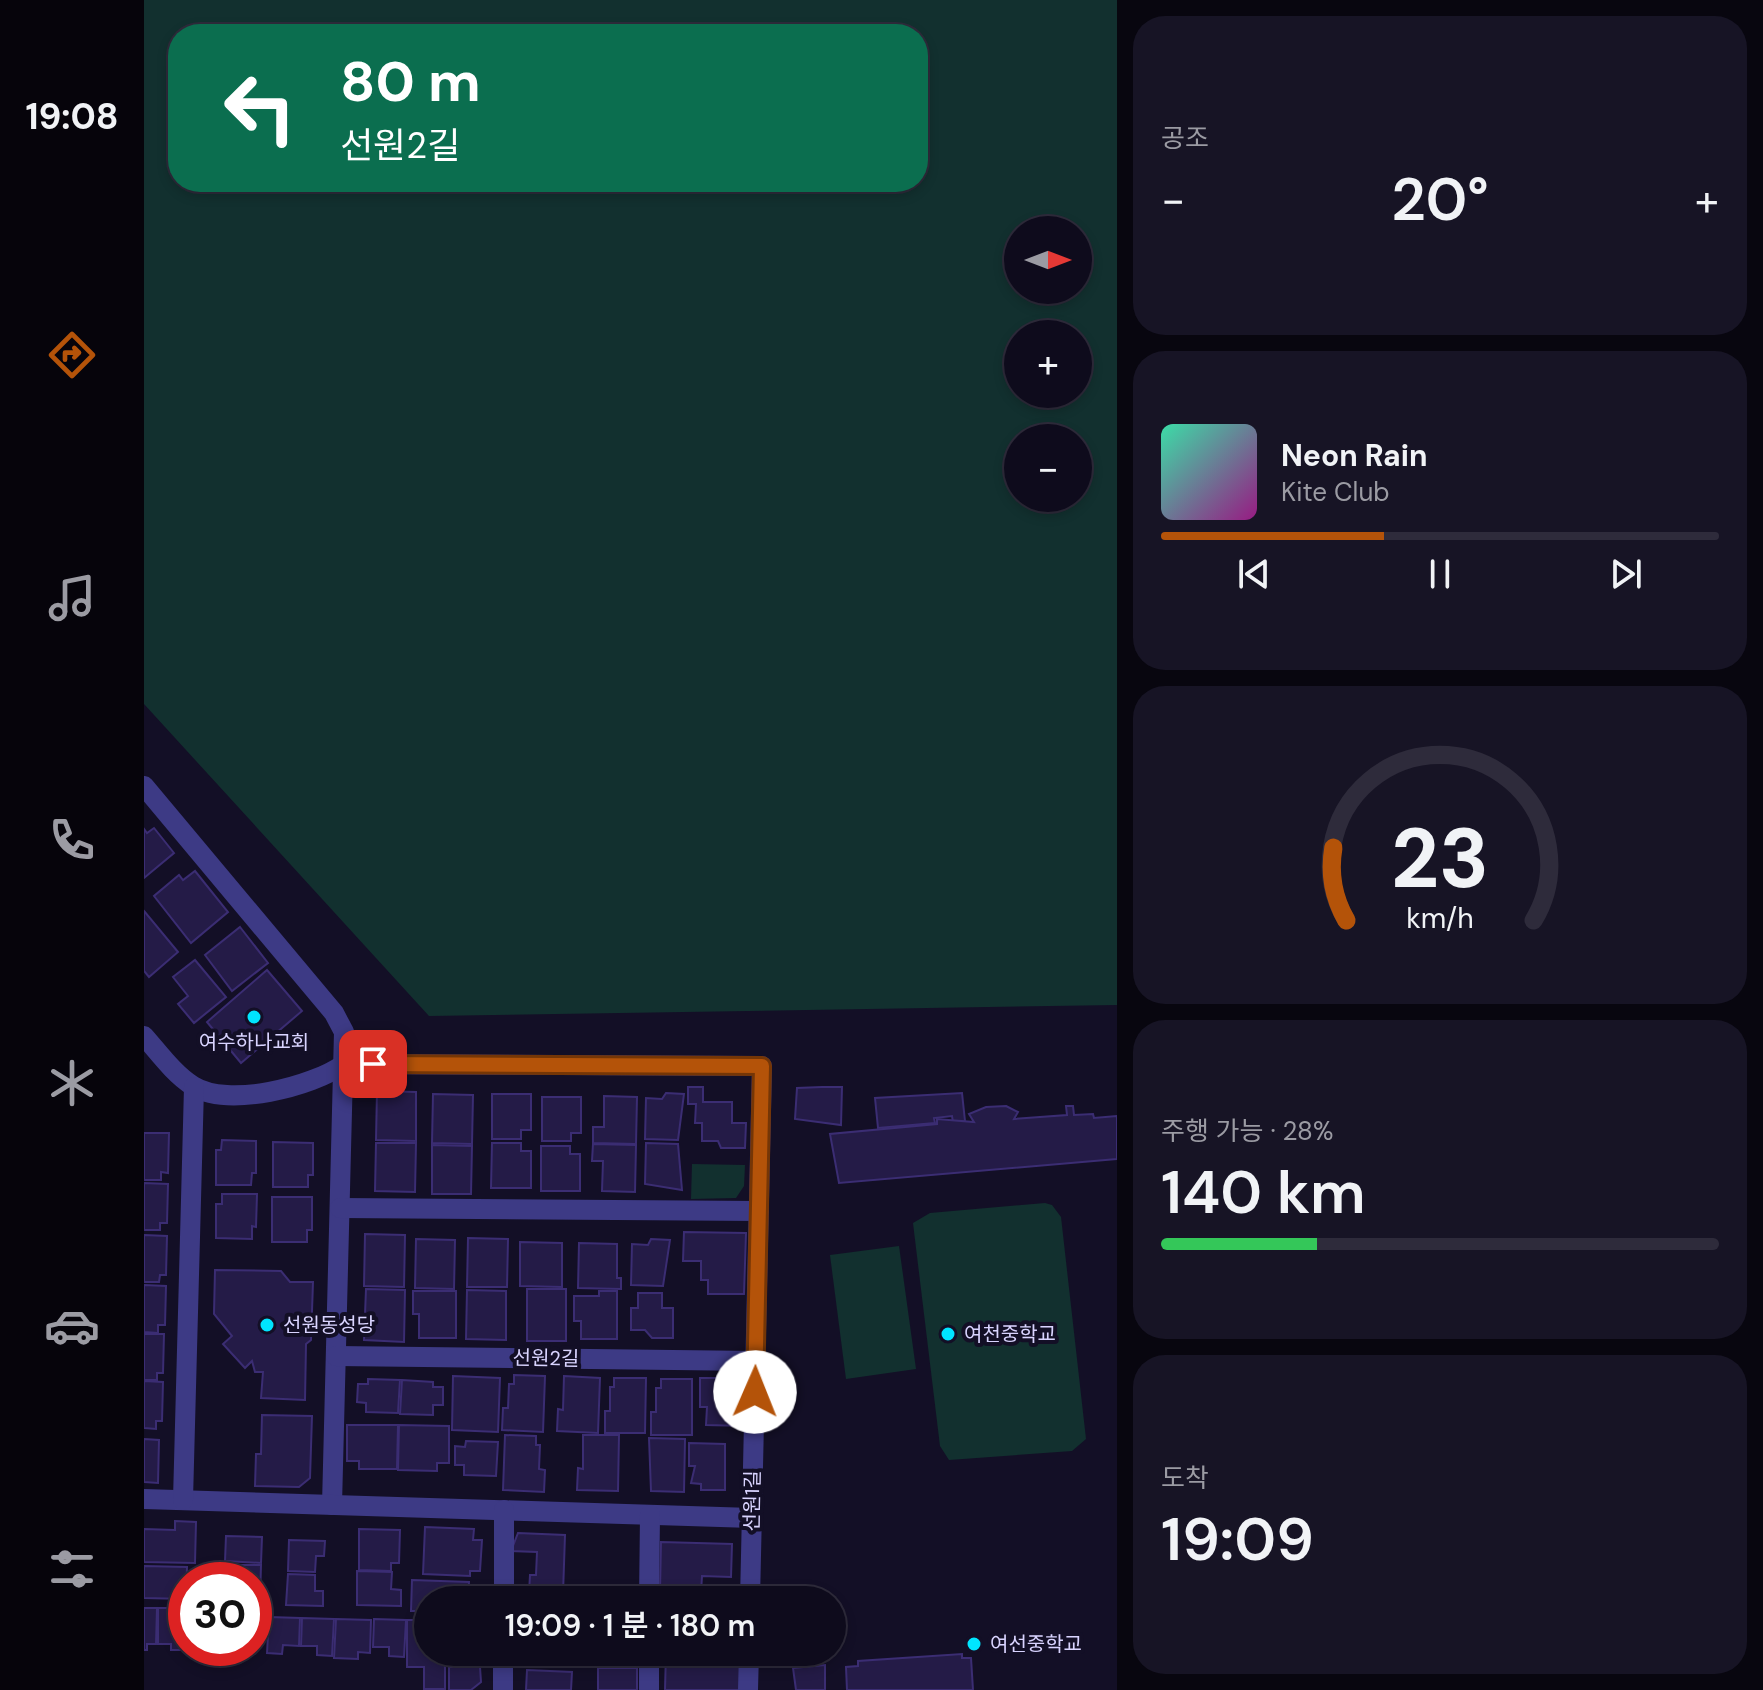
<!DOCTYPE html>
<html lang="ko">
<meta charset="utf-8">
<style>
:root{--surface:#0e0b1c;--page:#171425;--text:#f1f3f6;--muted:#9b9ba3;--line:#2e2b3b;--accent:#b45309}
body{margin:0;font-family:"DM Sans","Noto Sans KR",sans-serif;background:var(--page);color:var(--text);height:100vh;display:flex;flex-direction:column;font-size:30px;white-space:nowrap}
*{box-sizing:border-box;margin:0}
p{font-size:26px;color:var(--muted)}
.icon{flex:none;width:44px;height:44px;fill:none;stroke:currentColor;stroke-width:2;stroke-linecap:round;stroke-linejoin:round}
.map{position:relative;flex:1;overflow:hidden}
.side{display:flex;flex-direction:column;gap:16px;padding:16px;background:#08060f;width:646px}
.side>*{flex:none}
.guide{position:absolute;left:24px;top:24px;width:760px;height:168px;border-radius:32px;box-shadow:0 4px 12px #0003,0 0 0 2px var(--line);background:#0b6e4f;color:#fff;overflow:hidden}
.needle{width:52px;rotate:90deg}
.tools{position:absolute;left:860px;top:216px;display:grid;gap:16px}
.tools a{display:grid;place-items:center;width:88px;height:88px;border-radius:50%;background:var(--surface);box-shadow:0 4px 12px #0003,0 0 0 2px var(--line);font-size:40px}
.speed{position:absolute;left:24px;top:1562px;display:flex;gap:16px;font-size:40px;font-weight:700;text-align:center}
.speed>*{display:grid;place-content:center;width:104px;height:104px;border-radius:50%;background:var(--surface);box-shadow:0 4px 12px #0003,0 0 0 2px var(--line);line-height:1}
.speed .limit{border:12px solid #d22;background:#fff;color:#111}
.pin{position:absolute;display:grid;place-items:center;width:68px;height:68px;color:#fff;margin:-34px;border-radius:16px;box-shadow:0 4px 12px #0006}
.me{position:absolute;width:88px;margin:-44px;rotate:1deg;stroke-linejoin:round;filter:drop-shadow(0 0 6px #0008)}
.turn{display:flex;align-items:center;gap:28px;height:168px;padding:0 40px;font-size:36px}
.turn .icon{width:104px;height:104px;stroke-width:2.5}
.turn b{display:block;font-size:56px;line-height:68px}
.big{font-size:60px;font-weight:600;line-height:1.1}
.side .tile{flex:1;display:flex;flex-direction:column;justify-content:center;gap:12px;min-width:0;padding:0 28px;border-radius:32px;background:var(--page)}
.side .dial{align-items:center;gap:0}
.dial svg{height:208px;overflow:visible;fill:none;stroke:var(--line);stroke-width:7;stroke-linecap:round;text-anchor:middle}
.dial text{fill:var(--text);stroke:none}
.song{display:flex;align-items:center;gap:24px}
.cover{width:96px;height:96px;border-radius:12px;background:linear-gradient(135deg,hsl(160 70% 55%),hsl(310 70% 35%))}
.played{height:8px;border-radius:4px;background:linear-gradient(90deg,var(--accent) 40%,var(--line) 40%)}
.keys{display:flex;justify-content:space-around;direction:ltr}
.heat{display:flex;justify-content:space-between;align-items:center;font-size:44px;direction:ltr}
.charge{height:12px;border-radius:6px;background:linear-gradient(90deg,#34c759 28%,var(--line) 0)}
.trip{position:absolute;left:270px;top:1586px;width:432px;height:80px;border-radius:40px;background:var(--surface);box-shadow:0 4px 12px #0003,0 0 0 2px var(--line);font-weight:600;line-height:80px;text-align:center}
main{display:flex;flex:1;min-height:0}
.tab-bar{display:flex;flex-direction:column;width:144px;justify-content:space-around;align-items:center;background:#06040b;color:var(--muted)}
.tab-bar .icon{width:56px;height:56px}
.tab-bar .on{color:var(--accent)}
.tab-bar b{font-size:36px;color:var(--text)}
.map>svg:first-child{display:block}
</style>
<main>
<nav class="tab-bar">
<b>19:08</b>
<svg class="icon on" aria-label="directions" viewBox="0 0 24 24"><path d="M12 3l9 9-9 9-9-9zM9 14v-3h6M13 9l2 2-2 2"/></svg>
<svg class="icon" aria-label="music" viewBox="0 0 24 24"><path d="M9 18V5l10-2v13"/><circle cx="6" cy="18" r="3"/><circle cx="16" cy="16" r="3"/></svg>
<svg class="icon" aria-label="phone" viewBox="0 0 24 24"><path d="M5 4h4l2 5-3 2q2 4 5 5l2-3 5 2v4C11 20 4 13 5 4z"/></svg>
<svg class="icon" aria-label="climate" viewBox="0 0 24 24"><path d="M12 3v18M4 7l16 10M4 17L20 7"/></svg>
<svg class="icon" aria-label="car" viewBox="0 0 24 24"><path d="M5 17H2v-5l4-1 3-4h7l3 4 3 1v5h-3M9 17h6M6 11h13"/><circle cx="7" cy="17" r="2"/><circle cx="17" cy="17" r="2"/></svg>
<svg class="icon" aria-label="filters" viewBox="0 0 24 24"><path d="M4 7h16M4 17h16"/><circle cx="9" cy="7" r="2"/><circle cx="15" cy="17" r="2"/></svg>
</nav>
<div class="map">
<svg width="973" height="1690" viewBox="0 0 973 1690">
<rect width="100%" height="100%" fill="#130f26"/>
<!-- green -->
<g fill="#12302f" fill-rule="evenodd">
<path d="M0,0H973V1005L285,1016L0,704ZM34,34H774V182H34ZM874,230H934V290H874ZM874,334H934V394H874ZM874,438H934V498H874Z"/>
<polygon points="548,1164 601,1165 600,1186 592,1198 547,1199"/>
<polygon points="901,1203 908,1205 917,1217 942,1439 928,1451 805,1460 796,1446 769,1223 786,1213"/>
<polygon points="755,1246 772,1369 702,1379 686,1255"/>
</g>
<!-- building -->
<g fill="#241b47" stroke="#3b2d73" stroke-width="2">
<polygon points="10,828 30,853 0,878 0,829 3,833"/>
<polygon points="51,871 84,912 47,943 10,896 35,875 39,880"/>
<polygon points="0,911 34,952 5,977 0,971"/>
<polygon points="96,927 124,963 88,991 61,955"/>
<polygon points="51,960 82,997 50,1023 34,1004 44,996 29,977"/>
<polygon points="123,970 158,1011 97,1063 63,1022"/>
<polygon points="544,1087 559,1087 559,1102 588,1102 588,1123 602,1123 601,1148 577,1148 574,1141 558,1141 558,1123 551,1123 552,1104 544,1104"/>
<polygon points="678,1087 698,1087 697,1125 651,1119 653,1088"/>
<polygon points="233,1091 272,1092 272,1141 232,1140"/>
<polygon points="522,1093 540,1094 534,1140 501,1139 502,1098 518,1099"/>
<polygon points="818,1093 821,1121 809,1122 808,1116 790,1118 791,1123 734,1128 731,1098"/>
<polygon points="289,1094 329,1095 328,1144 288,1143"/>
<polygon points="348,1094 387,1094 387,1130 377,1130 377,1139 348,1139"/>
<polygon points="460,1096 493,1097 492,1144 449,1143 449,1127 460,1127"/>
<polygon points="398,1097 437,1097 437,1133 427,1133 427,1141 398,1141"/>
<polygon points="862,1106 874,1112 870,1119 923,1115 922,1106 929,1106 930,1115 949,1114 950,1118 973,1116 973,1159 695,1183 686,1134 793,1124 793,1119 830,1122 825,1114 842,1107"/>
<polygon points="0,1133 25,1133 24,1173 17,1172 17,1180 0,1180"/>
<polygon points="78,1140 112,1141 112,1173 108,1173 107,1185 72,1185 72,1150 77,1150"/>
<polygon points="129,1142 169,1143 169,1175 164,1175 164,1187 129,1187"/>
<polygon points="232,1143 272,1143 271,1192 231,1191"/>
<polygon points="348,1143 377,1143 377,1151 387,1151 387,1188 347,1188"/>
<polygon points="502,1143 534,1144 538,1190 501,1184"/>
<polygon points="449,1144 492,1145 491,1192 458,1191 459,1161 448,1161"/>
<polygon points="288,1145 328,1146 327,1194 288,1194"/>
<polygon points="397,1146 426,1146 426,1154 436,1154 436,1191 397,1191"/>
<polygon points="0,1183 24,1184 23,1223 16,1223 16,1230 0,1230"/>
<polygon points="78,1194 113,1194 112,1227 108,1226 108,1239 72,1238 72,1204 78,1204"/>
<polygon points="128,1197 168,1197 168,1230 163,1230 163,1242 128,1242"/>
<polygon points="540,1232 602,1233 600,1294 564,1294 564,1280 557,1280 557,1261 539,1261"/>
<polygon points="221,1234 261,1235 260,1287 220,1286"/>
<polygon points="0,1235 23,1236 22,1275 16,1275 15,1282 0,1282"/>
<polygon points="324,1238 364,1239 363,1287 323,1287"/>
<polygon points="272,1239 311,1240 310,1289 271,1288"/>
<polygon points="507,1239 526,1240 519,1286 487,1285 488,1244 504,1245"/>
<polygon points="376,1242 418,1243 418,1287 376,1286"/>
<polygon points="435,1243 473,1244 473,1278 477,1278 477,1289 434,1288"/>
<polygon points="71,1270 137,1271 146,1282 169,1282 167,1340 162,1344 161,1400 117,1398 119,1372 111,1372 108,1361 101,1368 79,1344 88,1336 70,1314"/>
<polygon points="0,1285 22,1286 21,1325 14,1325 14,1333 0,1332"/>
<polygon points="222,1289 261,1290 260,1342 220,1340"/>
<rect x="383" y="1289" width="39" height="52"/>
<polygon points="323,1290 362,1291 362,1340 322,1339"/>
<polygon points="269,1291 312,1291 312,1338 275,1338 275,1314 269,1314"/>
<polygon points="455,1291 473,1291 473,1339 437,1339 437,1321 430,1321 430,1296 455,1296"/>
<polygon points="494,1293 518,1293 518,1308 529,1308 529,1338 508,1338 501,1330 487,1330 487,1308 494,1308"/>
<polygon points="0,1334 20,1334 19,1373 13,1373 13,1380 0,1380"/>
<polygon points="370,1375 401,1376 399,1432 358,1430 359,1408 364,1408 365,1384 370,1384"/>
<polygon points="309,1376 356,1378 354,1432 308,1430"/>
<polygon points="420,1376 456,1378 454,1433 413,1431 414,1409 419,1410"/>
<polygon points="470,1378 502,1378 501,1433 461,1433 461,1411 466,1411 466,1387 470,1387"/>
<polygon points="556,1378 595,1378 603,1388 602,1426 562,1425 563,1407 556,1407"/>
<polygon points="224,1379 256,1380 254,1413 222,1412 222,1403 213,1402 214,1384 224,1384"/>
<polygon points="517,1379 548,1379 548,1435 507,1435 507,1412 512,1412 512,1388 517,1388"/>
<polygon points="258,1380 289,1382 289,1387 299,1387 299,1405 289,1405 289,1415 256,1414"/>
<polygon points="0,1381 19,1382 18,1421 12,1421 12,1429 0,1428"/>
<polygon points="118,1415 168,1416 166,1478 155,1487 111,1486 112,1454 117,1454"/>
<polygon points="203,1425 254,1425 253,1469 215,1469 215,1461 203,1461"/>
<polygon points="255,1425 305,1426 305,1463 293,1463 293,1471 254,1470"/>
<polygon points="361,1435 392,1436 392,1445 396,1445 395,1469 401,1470 400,1492 359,1490"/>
<polygon points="439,1435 475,1435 474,1491 433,1490 434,1468 439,1469"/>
<polygon points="505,1438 541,1439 540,1492 507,1491"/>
<polygon points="0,1439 15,1440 14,1483 0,1482"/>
<polygon points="322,1441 354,1442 352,1476 320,1475 320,1465 311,1465 311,1446 321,1447"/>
<polygon points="545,1443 581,1444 581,1490 557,1490 557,1484 547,1483 551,1466 545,1466"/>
<polygon points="31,1521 52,1522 51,1563 0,1562 0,1529 31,1530"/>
<polygon points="281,1527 330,1529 329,1540 338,1540 336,1571 326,1571 326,1576 279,1574"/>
<polygon points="215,1529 256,1530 255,1563 247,1563 247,1571 215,1570"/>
<polygon points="374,1533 421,1535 419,1594 385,1593 386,1575 392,1575 393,1552 367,1551"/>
<polygon points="82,1536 118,1537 117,1563 81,1561"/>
<polygon points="145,1540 181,1541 180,1556 172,1556 171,1572 144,1571"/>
<polygon points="517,1542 588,1544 587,1577 558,1576 557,1593 516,1591"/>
<polygon points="80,1565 117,1565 116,1600 110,1599 110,1580 80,1580"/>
<polygon points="0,1566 43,1567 42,1599 0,1598"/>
<polygon points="213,1571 248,1572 247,1589 257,1590 257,1606 213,1605"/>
<polygon points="144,1574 171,1575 171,1591 179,1591 179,1606 142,1605"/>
<polygon points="268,1580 325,1582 324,1600 284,1600 284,1611 267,1611"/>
<rect x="454" y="1597" width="35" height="3"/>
<polygon points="0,1608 13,1608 12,1644 3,1644 3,1650 0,1650"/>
<polygon points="14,1608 42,1608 42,1648 46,1650 27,1650 27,1644 14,1644"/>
<polygon points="110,1611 112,1651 96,1651 97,1648 110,1648"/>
<polygon points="125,1617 156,1618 155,1646 139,1645 138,1654 123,1653"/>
<polygon points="158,1618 190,1619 188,1656 173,1655 173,1646 157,1646"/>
<polygon points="192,1619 227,1620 226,1653 214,1652 214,1659 190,1658"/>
<polygon points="230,1619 262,1620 260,1657 245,1656 245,1647 229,1647"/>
<polygon points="263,1620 284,1620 284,1652 301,1652 301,1689 280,1689 280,1667 263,1667"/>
<polygon points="62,1648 77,1648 77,1653 62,1652"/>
<polygon points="304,1652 337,1652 337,1664 304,1661"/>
<rect x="375" y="1652" width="38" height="5"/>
<rect x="465" y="1652" width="24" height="3"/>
<polygon points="522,1652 597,1652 596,1690 521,1690"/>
<polygon points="818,1654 818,1658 827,1658 829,1690 703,1690 702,1667 714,1666 714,1661"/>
<polygon points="681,1665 681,1690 652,1690 649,1668"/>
<polygon points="305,1667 336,1667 337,1682 327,1690 305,1690"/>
<rect x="454" y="1668" width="39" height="22"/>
<polygon points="383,1670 428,1672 427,1690 382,1690"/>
</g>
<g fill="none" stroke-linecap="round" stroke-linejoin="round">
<!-- street -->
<g stroke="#3d3a85" stroke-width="20">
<polyline points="0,786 190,1013 200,1032 188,1505"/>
<path d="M0,1036C15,1053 30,1074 49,1086C84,1108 168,1087 200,1064L618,1066L606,1600"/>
<polyline points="196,1208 615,1211"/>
<polyline points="192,1356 612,1361"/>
<polyline points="0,1499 608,1518"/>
<polyline points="39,1500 50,1087"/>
<polyline points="360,1600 360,1510"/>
<polyline points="505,1600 506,1515"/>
<polyline points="359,1690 359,1652"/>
<polyline points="505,1690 505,1652"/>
<polyline points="604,1690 605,1652"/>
</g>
</g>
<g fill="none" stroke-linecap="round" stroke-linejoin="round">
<defs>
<polyline id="route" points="229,1064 618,1066 611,1392"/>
</defs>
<!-- route casing -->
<use href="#route" stroke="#753606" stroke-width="20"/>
<!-- route -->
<use href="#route" stroke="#b45309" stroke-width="14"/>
</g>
<!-- markers -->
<g fill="#00e5ff" stroke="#130f26" stroke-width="3">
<circle cx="110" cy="1017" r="8"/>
<circle cx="123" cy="1325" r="8"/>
<circle cx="804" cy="1334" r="8"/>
<circle cx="830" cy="1644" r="8"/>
</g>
<g text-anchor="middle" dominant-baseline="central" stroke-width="8" stroke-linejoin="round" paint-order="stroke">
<!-- poi labels -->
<g font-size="20" fill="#d9d4ff" stroke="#130f26" text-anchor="start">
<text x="110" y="1042" text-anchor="middle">여수하나교회</text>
<text x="139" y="1325">선원동성당</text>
<text x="820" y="1334">여천중학교</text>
<text x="846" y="1644">여선중학교</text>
</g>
<!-- street labels -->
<g font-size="20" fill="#d9d4ff" stroke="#130f26">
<text transform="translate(402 1358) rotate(1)">선원2길</text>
<text transform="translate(608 1501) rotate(-89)">선원1길</text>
</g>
</g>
</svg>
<div class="tools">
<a><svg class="needle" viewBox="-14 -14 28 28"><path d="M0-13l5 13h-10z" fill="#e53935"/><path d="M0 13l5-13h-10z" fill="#9b9ba3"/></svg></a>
<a>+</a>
<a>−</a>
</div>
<div class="speed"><div class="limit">30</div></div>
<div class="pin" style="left:229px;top:1064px;background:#d93025"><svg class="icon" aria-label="arrive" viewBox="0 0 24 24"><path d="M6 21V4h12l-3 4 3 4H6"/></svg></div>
<svg class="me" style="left:611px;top:1392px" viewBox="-20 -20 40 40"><circle r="19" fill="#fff"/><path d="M0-13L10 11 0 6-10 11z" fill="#b45309"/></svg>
<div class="trip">19:09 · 1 분 · 180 m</div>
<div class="guide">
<div class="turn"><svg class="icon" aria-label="left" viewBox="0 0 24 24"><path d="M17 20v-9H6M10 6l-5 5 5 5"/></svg><div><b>80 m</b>선원2길</div></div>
</div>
</div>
<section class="side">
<div class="tile"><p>공조</p>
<div class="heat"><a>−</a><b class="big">20°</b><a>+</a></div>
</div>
<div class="tile">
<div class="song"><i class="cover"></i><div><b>Neon Rain</b><p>Kite Club</p></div></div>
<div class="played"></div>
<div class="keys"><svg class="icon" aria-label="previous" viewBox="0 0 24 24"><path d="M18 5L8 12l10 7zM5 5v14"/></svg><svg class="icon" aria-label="pause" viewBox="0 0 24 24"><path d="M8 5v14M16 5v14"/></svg><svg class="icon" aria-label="next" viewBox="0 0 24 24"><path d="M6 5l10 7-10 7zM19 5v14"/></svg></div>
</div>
<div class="tile dial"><svg viewBox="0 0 100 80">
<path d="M14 69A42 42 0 1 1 86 69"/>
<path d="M14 69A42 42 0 0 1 9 41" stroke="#b45309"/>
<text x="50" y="56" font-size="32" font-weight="700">23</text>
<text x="50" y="72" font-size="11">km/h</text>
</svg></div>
<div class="tile"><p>주행 가능 · 28%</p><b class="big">140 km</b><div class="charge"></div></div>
<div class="tile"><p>도착</p><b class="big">19:09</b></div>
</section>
</main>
